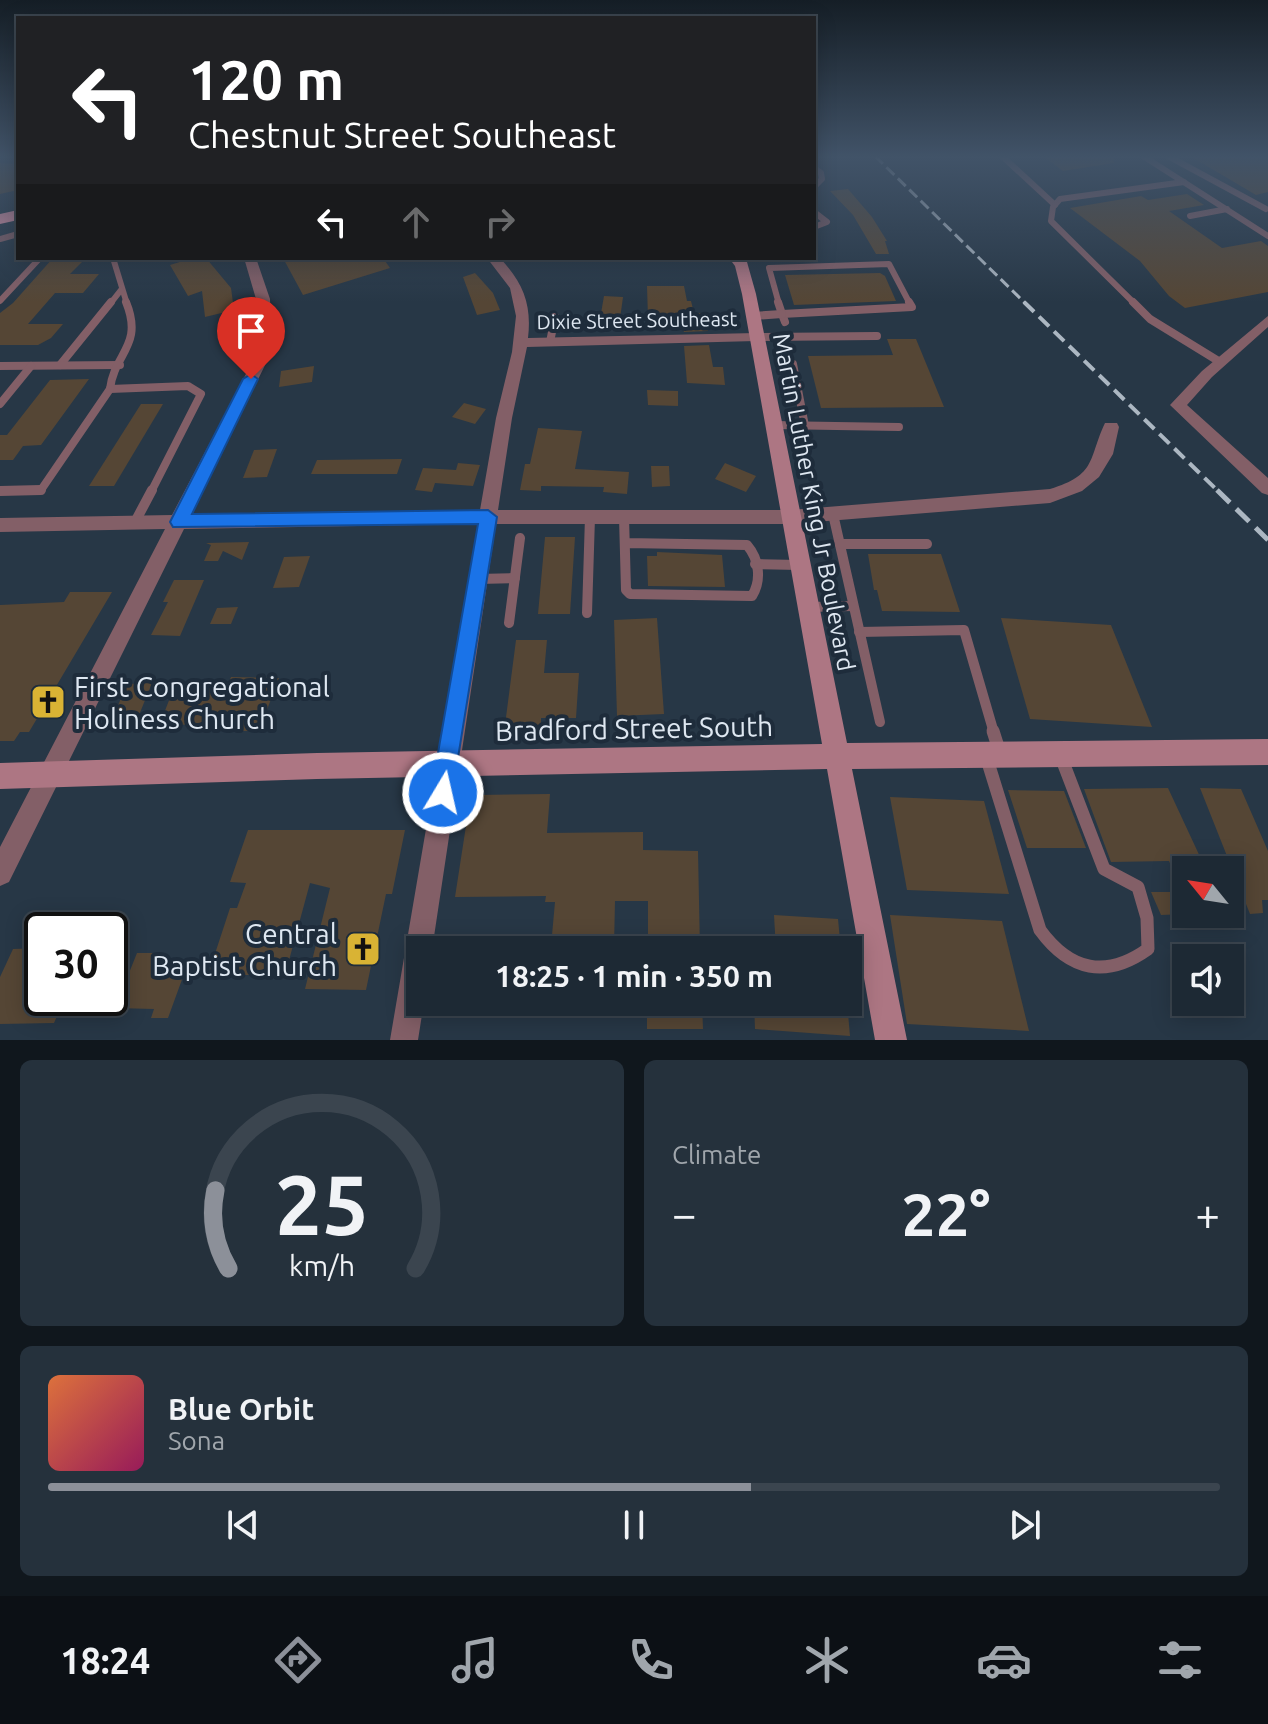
<!DOCTYPE html>
<meta charset="utf-8">
<style>
:root{--surface:#1d2934;--page:#25313c;--text:#f1f3f6;--muted:#a0a6ac;--line:#3b454f;--accent:#8c9099}
body{margin:0;font-family:Ubuntu,sans-serif;background:var(--page);color:var(--text);height:100vh;display:flex;flex-direction:column;font-size:30px;white-space:nowrap}
*{box-sizing:border-box;margin:0}
p{font-size:26px;color:var(--muted)}
.icon{flex:none;width:44px;height:44px;fill:none;stroke:currentColor;stroke-width:2;stroke-linecap:round;stroke-linejoin:round}
.map{position:relative;height:1040px;overflow:hidden}
.panel{display:flex;flex-direction:column;gap:20px;padding:20px;background:#10171d;flex:1}
.panel>*{flex:none}
.top-card{position:absolute;left:16px;top:16px;width:800px;height:244px;border-radius:0px;box-shadow:0 4px 20px #0003,0 0 0 2px var(--line);background:#202124;color:#fff;overflow:hidden}
.needle{width:52px;rotate:300deg}
.buttons{position:absolute;left:1172px;top:856px;display:grid;gap:16px}
.buttons a{display:grid;place-items:center;width:72px;height:72px;border-radius:0px;background:var(--surface);box-shadow:0 4px 20px #0003,0 0 0 2px var(--line);font-size:40px}
.speed{position:absolute;left:24px;top:912px;display:flex;gap:16px;font-size:40px;font-weight:700;text-align:center}
.speed>*{display:grid;place-content:center;width:104px;height:104px;border-radius:50%;background:var(--surface);box-shadow:0 4px 20px #0003,0 0 0 2px var(--line);line-height:1}
.speed .limit{border:4px solid #111;border-radius:12px;background:#fff;color:#111}
.pin{position:absolute;display:grid;place-items:center;width:68px;height:68px;color:#fff;margin:-82px -34px;border-radius:50% 50% 50% 0;rotate:-45deg;box-shadow:0 0 8px #0007}
.pin .icon{rotate:45deg}
.me{position:absolute;width:88px;margin:-44px;rotate:9deg;stroke-linejoin:round;filter:drop-shadow(0 0 6px #0008)}
.turn{display:flex;align-items:center;gap:28px;height:168px;padding:0 40px;font-size:36px}
.turn .icon{width:104px;height:104px;stroke-width:2.5}
.turn b{display:block;font-size:56px;line-height:68px}
.lanes{display:flex;align-items:center;height:76px;padding:0 40px;background:#0003;justify-content:center;gap:40px;direction:ltr}
.lanes .off{opacity:.35}
.big{font-size:60px;font-weight:700;line-height:1.1}
.panel .card{flex:1;display:flex;flex-direction:column;justify-content:center;gap:12px;min-width:0;padding:0 28px;border-radius:12px;background:var(--page)}
.panel .dial{align-items:center;gap:0}
.dial svg{height:208px;overflow:visible;fill:none;stroke:var(--line);stroke-width:7;stroke-linecap:round;text-anchor:middle}
.dial text{fill:var(--text);stroke:none}
.song{display:flex;align-items:center;gap:24px}
.cover{width:96px;height:96px;border-radius:12px;background:linear-gradient(135deg,hsl(20 70% 55%),hsl(330 70% 35%))}
.played{height:8px;border-radius:4px;background:linear-gradient(90deg,var(--accent) 60%,var(--line) 60%)}
.keys{display:flex;justify-content:space-around;direction:ltr}
.heat{display:flex;justify-content:space-between;align-items:center;font-size:44px;direction:ltr}
.panel .tiles{flex:1;display:grid;gap:20px;grid-template-columns:1fr 1fr}
.card:last-child{grid-column:span 2}
.trip{position:absolute;left:406px;top:936px;width:456px;height:80px;border-radius:0px;background:var(--surface);box-shadow:0 4px 20px #0003,0 0 0 2px var(--line);font-weight:700;line-height:80px;text-align:center}
.tabs{display:flex;height:128px;justify-content:space-around;align-items:center;background:#0c1015;color:var(--muted)}
.tabs .icon{width:56px;height:56px}
.tabs .current{color:var(--accent)}
.tabs b{font-size:36px;color:var(--text)}
.map>svg:first-child{display:block}
</style>
<div class="map">
<svg width="1268" height="1040" viewBox="0 0 1268 1040">
<rect width="100%" height="100%" fill="#273746"/>
<!-- building -->
<g fill="#554635">
<polygon points="1043,156 1113,156 1114,163 1063,171"/>
<polygon points="1190,156 1268,156 1268,192 1256,195"/>
<polygon points="0,163 18,164 18,190 0,194"/>
<polygon points="848,189 872,217 887,241 885,241 889,254 876,254 853,215 830,191"/>
<polygon points="1187,194 1204,205 1169,211 1222,248 1261,241 1268,246 1268,292 1185,308 1169,296 1140,261 1070,208 1141,196 1148,200"/>
<polygon points="53,258 86,258 70,274 99,274 83,293 55,293 28,324 63,324 51,338 38,345 0,345 0,313 13,303"/>
<polygon points="193,258 206,258 231,288 234,310 205,317 202,291 188,296 170,265"/>
<polygon points="283,258 383,258 390,268 303,295"/>
<polygon points="475,273 493,293 500,310 477,315 463,277"/>
<polygon points="880,273 885,276 896,301 794,305 785,275"/>
<polygon points="647,286 684,286 687,301 691,301 694,313 703,313 708,331 684,332 679,318 648,318"/>
<polygon points="604,296 623,297 619,326 599,325"/>
<polygon points="887,339 916,339 944,407 821,408 808,356 893,355"/>
<polygon points="709,345 713,367 723,367 725,385 687,383 684,346"/>
<polygon points="314,366 312,382 279,387 281,371"/>
<polygon points="89,379 41,445 23,446 13,460 0,460 0,435 7,435 50,380"/>
<polygon points="647,390 678,391 678,406 648,405"/>
<polygon points="464,403 486,409 475,424 452,417"/>
<polygon points="141,404 163,404 114,486 89,486"/>
<polygon points="538,428 582,431 575,469 629,472 627,494 603,492 604,487 541,486 541,491 520,490 525,464 530,464"/>
<polygon points="277,449 267,477 243,478 254,450"/>
<polygon points="402,459 397,474 311,474 317,460"/>
<polygon points="458,463 480,465 473,486 435,483 432,492 415,490 423,468 456,470"/>
<polygon points="725,463 756,476 746,492 715,479"/>
<polygon points="651,466 669,466 670,486 652,487"/>
<polygon points="545,537 575,537 570,614 538,614"/>
<polygon points="249,542 242,560 223,551 218,561 204,561 211,545 206,543"/>
<polygon points="657,552 722,555 725,587 648,586 647,556 657,556"/>
<polygon points="868,554 941,554 960,612 882,611 877,590 874,590"/>
<polygon points="310,556 299,587 273,588 284,557"/>
<polygon points="174,580 204,580 180,636 151,635 168,602 163,602"/>
<polygon points="70,592 112,592 29,732 20,732 14,741 0,741 0,605 64,602"/>
<polygon points="238,607 231,624 210,624 217,608"/>
<polygon points="657,618 664,714 617,716 614,620"/>
<polygon points="1001,618 1111,625 1152,727 1030,719"/>
<polygon points="516,640 547,640 544,673 579,673 576,718 541,718 541,726 505,725"/>
<polygon points="231,677 279,678 259,731 209,731 212,723 159,726 175,685 229,682"/>
<polygon points="152,683 137,720 111,722 127,684"/>
<polygon points="1168,788 1202,861 1197,861 1202,870 1186,870 1186,914 1161,915 1151,892 1182,892 1169,861 1111,862 1084,789"/>
<polygon points="1200,788 1241,789 1268,851 1268,900 1262,900 1263,913 1250,914"/>
<polygon points="1008,790 1064,791 1086,848 1027,848"/>
<polygon points="550,794 547,833 643,832 643,850 698,851 700,950 648,950 648,901 615,901 614,947 551,946 555,902 545,902 546,896 455,897 470,800 478,795"/>
<polygon points="890,797 984,801 1009,894 907,890"/>
<polygon points="248,830 405,830 392,894 386,894 366,990 305,989 330,888 310,883 285,975 208,975 230,908 237,908 246,883 230,882"/>
<polygon points="774,915 838,919 841,950 776,950"/>
<polygon points="890,915 1002,921 1029,1031 907,1024"/>
<polygon points="42,948 42,998 65,998 54,1023 0,1024 0,977 13,949"/>
<polygon points="137,953 165,953 161,966 172,967 170,974 184,974 168,1018 151,1018 154,1009 115,1008"/>
<polygon points="647,1002 702,1002 703,1029 647,1029"/>
<polygon points="754,1002 847,1002 850,1036 755,1029"/>
</g>
<g fill="none" stroke-linecap="round" stroke-linejoin="round">
<!-- lane-far3 -->
<g stroke="#835f67" stroke-width="6">
<polyline points="1002,156 1055,205"/>
<polyline points="1143,156 1268,236"/>
<polyline points="1168,156 1266,209"/>
<polyline points="814,168 821,173 822,179 814,187"/>
<polyline points="814,212 827,222 814,227"/>
<polyline points="1190,216 1227,209"/>
<polyline points="0,239 18,234"/>
<polyline points="113,258 127,304"/>
<polyline points="0,301 40,258"/>
<polyline points="110,304 121,290"/>
<polyline points="779,304 769,268 889,264 910,304"/>
<polyline points="1135,304 1051,221 1053,207 1060,199 1184,182"/>
</g>
<!-- lane-far2 -->
<g stroke="#835f67" stroke-width="8">
<polyline points="778,302 782,314"/>
<polyline points="1133,302 1150,319 1220,362"/>
<polyline points="782,314 785,322"/>
<polyline points="782,314 912,307 909,302"/>
<polyline points="753,316 782,314"/>
<polyline points="756,337 877,336"/>
<polyline points="550,342 555,317"/>
<polyline points="793,364 805,426"/>
<polyline points="60,365 111,302"/>
<polyline points="0,366 120,365"/>
<polyline points="110,389 188,386 201,394 151,492"/>
<polyline points="0,404 31,366"/>
<polyline points="773,425 899,427"/>
<path d="M0,491L41,490L110,389C114,353 144,346 126,302"/>
</g>
<!-- lane-far1 -->
<g stroke="#835f67" stroke-width="10">
<polyline points="0,491 41,490"/>
<polyline points="833,514 880,722"/>
<path d="M624,517L626,590L630,594L752,596C762,580 759,559 747,545L625,543"/>
<polyline points="135,522 152,490"/>
<polyline points="840,544 927,544"/>
<polyline points="755,564 799,565"/>
<polyline points="478,579 515,578"/>
<polyline points="808,607 853,606"/>
<polyline points="587,613 590,517"/>
<polyline points="509,623 520,538"/>
<polyline points="859,632 964,630 994,733"/>
</g>
<!-- lane -->
<g stroke="#835f67" stroke-width="13">
<polyline points="993,731 1000,753"/>
<path d="M986,756L1040,930C1070,971 1106,979 1148,949L1147,918L1138,887L1104,869L1061,757"/>
</g>
<!-- street -->
<g fill="#835f67" fill-rule="evenodd">
<path d="M244,258H256L270,299L272,351L191,515L480,510L496,418L512,352L516,316L510,288L487,258H500C523,283 532,304 528,338L756,333L763,337L756,341L527,347L512,418L498,510H790L1050,489C1097,475 1088,459 1105,423H1117L1119,427L1113,454L1099,477L1082,491L1050,503L790,524H496L432,950H420V1002H424L418,1040H390L478,524L184,529L9,882L0,886V847L165,529L0,532V518L172,515L258,351L256,299Z"/>
<polygon points="1268,316 1268,327 1212,377 1187,405 1268,478 1268,495 1262,493 1170,405 1202,371"/>
</g>
<!-- secondary -->
<polygon fill="#ad7683" fill-rule="evenodd" points="729,258 744,258 747,262 756,294 847,743 1268,739 1268,765 852,769 907,1040 875,1040 827,769 317,779 0,789 0,763 317,753 822,744 742,294 735,266"/>
<!-- highway -->
<polygon fill="#eb96ab" fill-rule="evenodd" points="18,210 18,220 0,224 0,214"/>
<!-- rail-far2 -->
<polyline stroke="#acb7c2" stroke-width="3" stroke-dasharray="11 5" stroke-linecap="butt" points="875,156 1026,304"/>
<!-- rail-far1 -->
<polyline stroke="#acb7c2" stroke-width="4" stroke-dasharray="14 7" stroke-linecap="butt" points="1024,302 1219,492"/>
<!-- rail -->
<polyline stroke="#acb7c2" stroke-width="5" stroke-dasharray="18 9" stroke-linecap="butt" points="1217,490 1268,540"/>
</g>
<!-- sky -->
<linearGradient id="sky" x2="0" y2="1"><stop stop-color="#151e26"/><stop offset="0.52" stop-color="#415368"/><stop offset="1" stop-color="#415368" stop-opacity="0"/></linearGradient>
<rect width="1268" height="302" fill="url(#sky)"/>
<!-- route -->
<polygon fill="#1a73e8" stroke="#114b97" stroke-width="2" points="251,374 258,379 192,514 488,510 497,517 451,801 443,804 435,801 431,793 478,524 173,527 170,522 243,379"/>
<!-- icons -->
<defs>
<symbol id="church-square" viewBox="-11 -11 22 22"><rect x="-9" y="-9" width="18" height="18" rx="4" fill="#d9b334" stroke="#1e2c3b"/><path d="M-1.2-6h2.4v3.5h3.3v2.4h-3.3V6h-2.4V-.1h-3.3v-2.4h3.3Z" fill="#111"/></symbol>
</defs>
<g fill-rule="evenodd">
<use href="#church-square" x="28" y="682" width="40" height="40"/>
<use href="#church-square" x="343" y="929" width="40" height="40"/>
</g>
<g text-anchor="middle" dominant-baseline="central" stroke-width="8" stroke-linejoin="round" paint-order="stroke">
<!-- far-street labels -->
<g font-size="20" fill="#dee7f1" stroke="#1e2c3b">
<text transform="translate(637 320) rotate(-1)">Dixie Street Southeast</text>
</g>
<!-- street labels -->
<g font-size="24" fill="#dee7f1" stroke="#1e2c3b">
<text transform="translate(814 502) rotate(79)">Martin Luther King Jr Boulevard</text>
</g>
<!-- near-poi labels -->
<g font-size="28" fill="#dee7f1" stroke="#1e2c3b" text-anchor="start">
<text x="74" y="686">First Congregational<tspan x="74" dy="32">Holiness Church</tspan></text>
<text x="337" y="933" text-anchor="end">Central<tspan x="337" dy="32">Baptist Church</tspan></text>
</g>
<!-- near-street labels -->
<g font-size="28" fill="#dee7f1" stroke="#1e2c3b">
<text transform="translate(634 728) rotate(-1)">Bradford Street South</text>
</g>
</g>
</svg>
<div class="buttons">
<a><svg class="needle" viewBox="-14 -14 28 28"><path d="M0-13l5 13h-10z" fill="#e53935"/><path d="M0 13l5-13h-10z" fill="#a0a6ac"/></svg></a>
<a><svg class="icon" aria-label="sound" viewBox="0 0 24 24"><path d="M4 9h4l5-4v14l-5-4H4zM17 9q2 3 0 6"/></svg></a>
</div>
<div class="speed"><div class="limit">30</div></div>
<div class="pin" style="left:251px;top:379px;background:#d93025"><svg class="icon" aria-label="arrive" viewBox="0 0 24 24"><path d="M6 21V4h12l-3 4 3 4H6"/></svg></div>
<svg class="me" style="left:443px;top:793px" viewBox="-20 -20 40 40"><circle r="17" fill="#1a73e8" stroke="#fff" stroke-width="3"/><path d="M0-11L8 9 0 5-8 9z" fill="#fff"/></svg>
<div class="trip">18:25 · 1 min · 350 m</div>
<div class="top-card">
<div class="turn"><svg class="icon" aria-label="left" viewBox="0 0 24 24"><path d="M17 20v-9H6M10 6l-5 5 5 5"/></svg><div><b>120 m</b>Chestnut Street Southeast</div></div>
<div class="lanes"><svg class="icon" aria-label="left" viewBox="0 0 24 24"><path d="M17 20v-9H6M10 6l-5 5 5 5"/></svg><svg class="icon off" aria-label="ahead" viewBox="0 0 24 24"><path d="M12 20V5M6 11l6-6 6 6"/></svg><svg class="icon off" aria-label="right" viewBox="0 0 24 24"><path d="M7 20v-9h11M14 6l5 5-5 5"/></svg></div>
</div>
</div>
<section class="panel">
<div class="tiles">
<div class="card dial"><svg viewBox="0 0 100 80">
<path d="M14 69A42 42 0 1 1 86 69"/>
<path d="M14 69A42 42 0 0 1 9 39" stroke="#8c9099"/>
<text x="50" y="56" font-size="32" font-weight="700">25</text>
<text x="50" y="72" font-size="11">km/h</text>
</svg></div>
<div class="card"><p>Climate</p>
<div class="heat"><a>−</a><b class="big">22°</b><a>+</a></div>
</div>
<div class="card">
<div class="song"><i class="cover"></i><div><b>Blue Orbit</b><p>Sona</p></div></div>
<div class="played"></div>
<div class="keys"><svg class="icon" aria-label="previous" viewBox="0 0 24 24"><path d="M18 5L8 12l10 7zM5 5v14"/></svg><svg class="icon" aria-label="pause" viewBox="0 0 24 24"><path d="M8 5v14M16 5v14"/></svg><svg class="icon" aria-label="next" viewBox="0 0 24 24"><path d="M6 5l10 7-10 7zM19 5v14"/></svg></div>
</div>
</div>
</section>
<nav class="tabs">
<b>18:24</b>
<svg class="icon current" aria-label="directions" viewBox="0 0 24 24"><path d="M12 3l9 9-9 9-9-9zM9 14v-3h6M13 9l2 2-2 2"/></svg>
<svg class="icon" aria-label="music" viewBox="0 0 24 24"><path d="M9 18V5l10-2v13"/><circle cx="6" cy="18" r="3"/><circle cx="16" cy="16" r="3"/></svg>
<svg class="icon" aria-label="phone" viewBox="0 0 24 24"><path d="M5 4h4l2 5-3 2q2 4 5 5l2-3 5 2v4C11 20 4 13 5 4z"/></svg>
<svg class="icon" aria-label="climate" viewBox="0 0 24 24"><path d="M12 3v18M4 7l16 10M4 17L20 7"/></svg>
<svg class="icon" aria-label="car" viewBox="0 0 24 24"><path d="M5 17H2v-5l4-1 3-4h7l3 4 3 1v5h-3M9 17h6M6 11h13"/><circle cx="7" cy="17" r="2"/><circle cx="17" cy="17" r="2"/></svg>
<svg class="icon" aria-label="filters" viewBox="0 0 24 24"><path d="M4 7h16M4 17h16"/><circle cx="9" cy="7" r="2"/><circle cx="15" cy="17" r="2"/></svg>
</nav>
